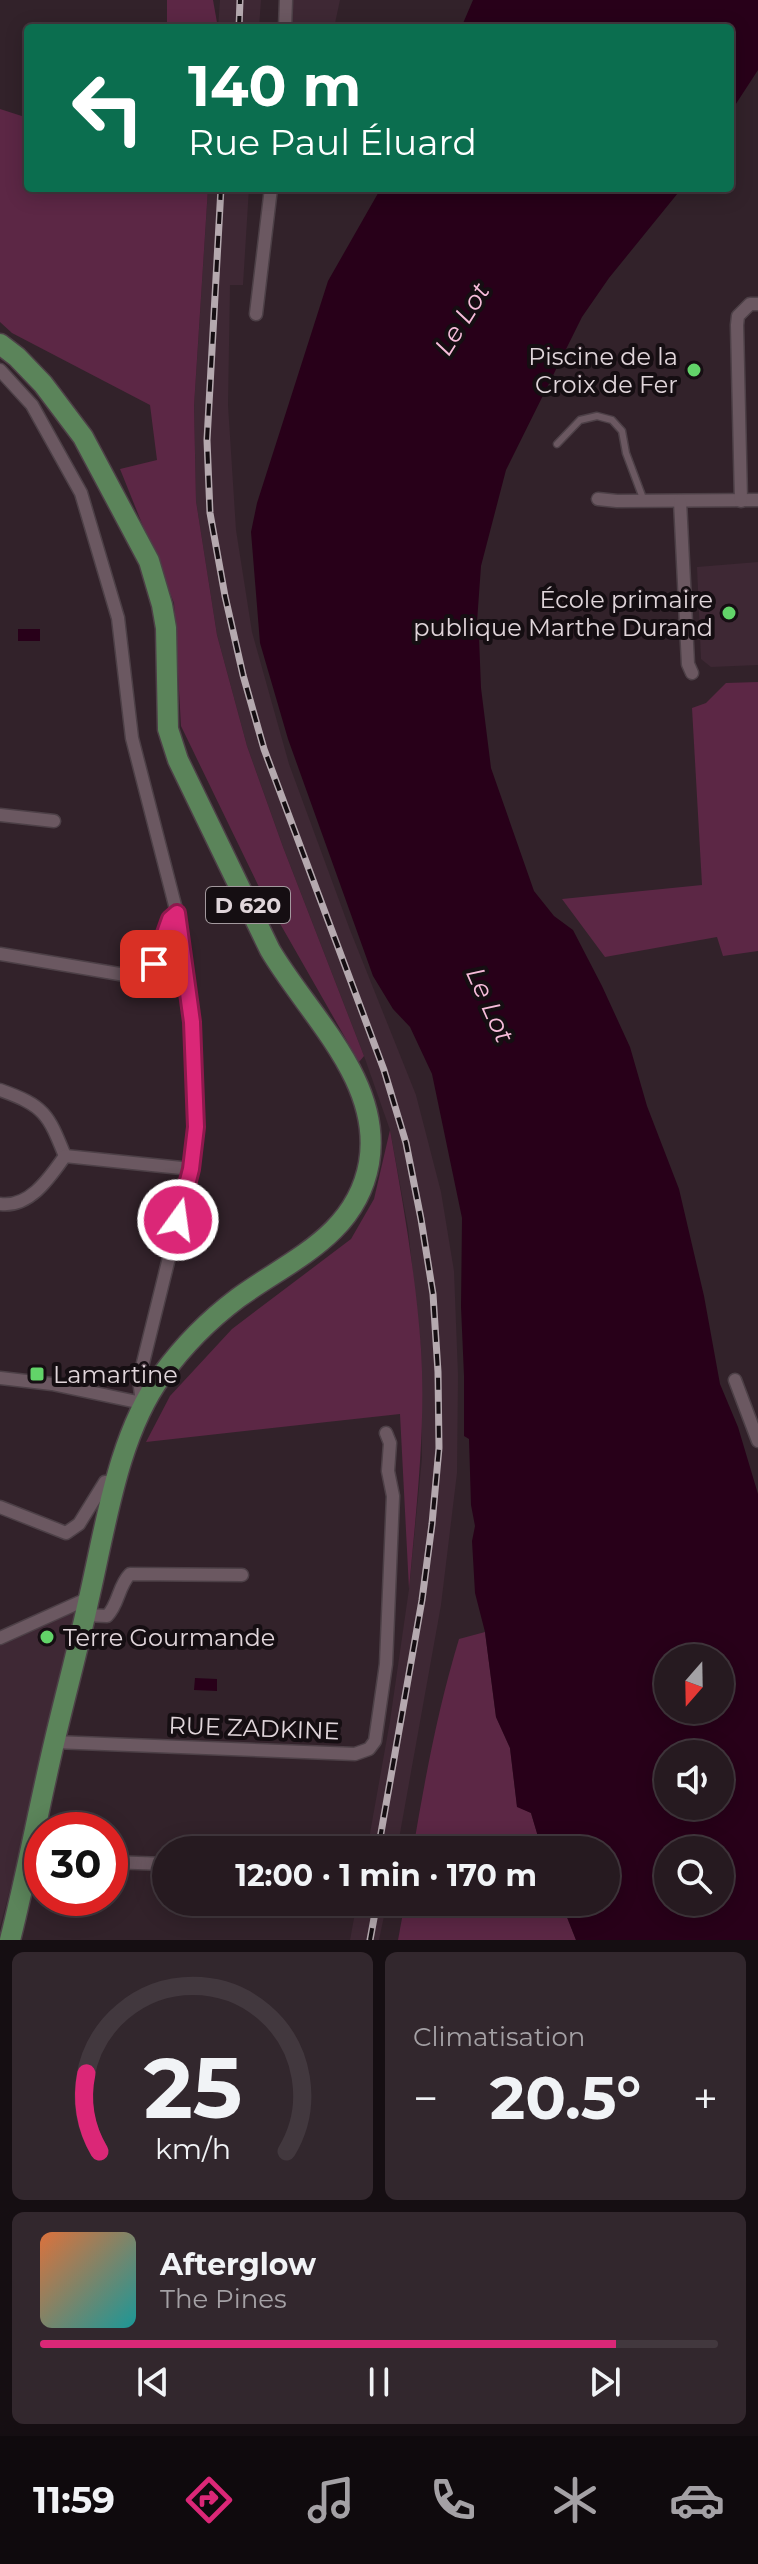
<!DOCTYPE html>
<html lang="fr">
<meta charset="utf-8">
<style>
:root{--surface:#261a20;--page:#32272d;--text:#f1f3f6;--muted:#a4a1a5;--line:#42383e;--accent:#db2777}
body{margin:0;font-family:Montserrat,sans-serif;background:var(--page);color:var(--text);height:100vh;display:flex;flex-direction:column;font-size:30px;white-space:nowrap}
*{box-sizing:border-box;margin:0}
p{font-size:26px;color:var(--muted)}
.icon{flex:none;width:44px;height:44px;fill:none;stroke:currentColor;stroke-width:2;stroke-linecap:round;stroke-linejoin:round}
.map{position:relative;height:1940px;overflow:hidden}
.drawer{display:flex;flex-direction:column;gap:12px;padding:12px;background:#150e12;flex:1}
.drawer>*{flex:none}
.hud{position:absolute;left:24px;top:24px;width:710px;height:168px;border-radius:8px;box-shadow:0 4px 20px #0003,0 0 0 2px var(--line);background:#0b6e4f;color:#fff;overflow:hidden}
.needle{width:52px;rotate:200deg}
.controls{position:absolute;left:654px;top:1644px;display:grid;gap:16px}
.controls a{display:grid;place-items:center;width:80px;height:80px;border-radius:50%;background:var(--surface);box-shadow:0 4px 20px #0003,0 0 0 2px var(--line);font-size:40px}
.speed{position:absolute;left:24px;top:1812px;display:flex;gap:16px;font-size:40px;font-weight:700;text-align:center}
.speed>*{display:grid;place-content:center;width:104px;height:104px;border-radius:50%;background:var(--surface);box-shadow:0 4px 20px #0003,0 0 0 2px var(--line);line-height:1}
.speed .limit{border:12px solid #d22;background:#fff;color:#111}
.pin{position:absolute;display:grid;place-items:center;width:68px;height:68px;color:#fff;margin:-34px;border-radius:16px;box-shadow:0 4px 12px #0006}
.me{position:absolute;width:88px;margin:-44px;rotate:14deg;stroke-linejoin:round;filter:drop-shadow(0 0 6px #0008)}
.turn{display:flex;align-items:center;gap:28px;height:168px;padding:0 32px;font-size:36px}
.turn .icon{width:104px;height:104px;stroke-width:2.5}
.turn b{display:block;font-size:56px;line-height:68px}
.big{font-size:60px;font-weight:700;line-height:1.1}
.drawer .card{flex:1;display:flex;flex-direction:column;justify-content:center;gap:12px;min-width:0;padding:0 28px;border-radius:12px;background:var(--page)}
.drawer .dial{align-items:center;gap:0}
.dial svg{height:208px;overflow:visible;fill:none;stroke:var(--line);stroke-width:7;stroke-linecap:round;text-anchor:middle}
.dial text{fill:var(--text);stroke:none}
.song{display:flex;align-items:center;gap:24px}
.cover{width:96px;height:96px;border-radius:12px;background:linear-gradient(135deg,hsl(20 70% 55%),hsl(180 70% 35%))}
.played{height:8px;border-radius:4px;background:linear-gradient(90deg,var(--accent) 85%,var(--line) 85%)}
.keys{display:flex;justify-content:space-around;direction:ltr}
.heat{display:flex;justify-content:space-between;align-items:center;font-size:44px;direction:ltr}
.drawer .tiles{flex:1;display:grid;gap:12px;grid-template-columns:1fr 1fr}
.card:last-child{grid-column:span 2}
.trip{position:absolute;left:152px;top:1836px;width:468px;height:80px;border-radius:40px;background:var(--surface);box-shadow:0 4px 20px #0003,0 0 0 2px var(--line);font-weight:700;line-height:80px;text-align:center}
.dock{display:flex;height:128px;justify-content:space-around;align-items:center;background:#0f0a0d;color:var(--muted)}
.dock .icon{width:56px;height:56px}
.dock .selected{color:var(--accent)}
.dock b{font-size:36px;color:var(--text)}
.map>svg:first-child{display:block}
</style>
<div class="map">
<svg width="758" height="1940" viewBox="0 0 758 1940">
<rect width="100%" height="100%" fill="#32222a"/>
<!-- built -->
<g fill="#3e2834">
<polygon points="220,0 261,0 259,28 218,28"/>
<polygon points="291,0 340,0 334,28 307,28 290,25"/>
<polygon points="208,188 249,188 243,285 230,285 228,405 236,530 252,632 289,764 350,930 416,1095 441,1192 454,1271 458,1375 457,1473 441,1605 397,1850 367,1850 390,1721 409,1589 422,1458 421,1350 408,1228 390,1130 364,1056 283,847 247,746 217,635 196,501 194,406"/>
<polygon points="758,562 758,665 711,667 701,659 697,567"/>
<polygon points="82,1604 22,1845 0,1927 0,1641"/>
<polygon points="357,1902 387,1902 379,1940 350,1940"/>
</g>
<!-- green -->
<g fill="#5c2745">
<polygon points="167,0 213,0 218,28 167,28"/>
<polygon points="0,109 28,118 28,188 208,188 194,406 196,501 217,635 247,746 283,847 364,1056 359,1062 258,885 181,726 174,603 120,469 157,460 150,405 12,333 0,322"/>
<polygon points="758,682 758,951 723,956 717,937 605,957 562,899 702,885 692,708 706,703 726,683"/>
<path d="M390,1130C403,1203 416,1276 421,1349C426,1429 416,1510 409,1589L400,1414L146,1442L170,1396L232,1329L351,1239L374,1199Z"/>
<path d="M485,1632L496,1717L510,1748L517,1806L531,1813L542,1850H413C425,1778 438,1708 459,1639Z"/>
<polygon points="405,1902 561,1902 576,1940 398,1940"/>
</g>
<!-- water -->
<g fill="#280019" fill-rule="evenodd">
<polygon points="473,0 758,0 758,70 730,113 730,28 461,28"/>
<path d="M381,188H682L609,278L582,317L506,470L481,566L476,636L479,637L481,688L491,768L534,891L554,916L573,930L602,986L630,1047L647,1106L679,1189L704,1296L720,1384L738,1427L758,1494V1940H576L561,1902H606V1850H542L531,1813L517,1807L510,1748L496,1717L485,1632L475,1593L472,1541L475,1526L471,1505L469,1439L464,1436V1376L461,1307L462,1218L432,1074L410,1027L393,1009L373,976L288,739L260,643L251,532L257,503L328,281ZM720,1658V1710H668V1658ZM720,1754V1806H668V1754ZM720,1850V1902H668V1850Z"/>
<rect x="18" y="629" width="22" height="12"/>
<polygon points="195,1678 217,1679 217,1691 194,1690"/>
</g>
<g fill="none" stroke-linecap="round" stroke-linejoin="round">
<defs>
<polyline id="lane" points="557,444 580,420 597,416 612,420 622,431 626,453 644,501"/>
<g id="street">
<polyline points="285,28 286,0"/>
<polyline points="256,314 271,188"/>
<polyline points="0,370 32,405 81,493 118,618 132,738 177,913 192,1022 196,1127 191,1169 139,1379 142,1403 52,1384 0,1378"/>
<polyline points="598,499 617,501 758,500"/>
<polyline points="680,501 688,664 692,673"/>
<polyline points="741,501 737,325 738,316 750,304 758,304"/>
<polyline points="0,815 54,821"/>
<path d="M0,954L137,977L148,975C159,957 160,927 177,913"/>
<path d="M0,1090C45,1106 48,1114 65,1156"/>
<path d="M0,1204C30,1208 50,1177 65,1156L191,1169"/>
<polyline points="735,1380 758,1441"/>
<polyline points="0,1507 66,1533 79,1524 105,1482 117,1481"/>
<path d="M85,1615L107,1616C119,1604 118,1586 130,1574L242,1575"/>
<polyline points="0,1638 89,1598"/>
<polyline points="54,1742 355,1754 369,1749 375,1741 386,1664 393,1496 388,1471 390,1443 386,1433"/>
<polyline points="110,1862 166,1864"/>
</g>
<path id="primary" d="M0,344L17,357L43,384L83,437L149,561L162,605L166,628L168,729L178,760L270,950C309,1016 383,1081 369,1163C356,1236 290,1260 238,1298C210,1319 183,1346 162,1375C118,1435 106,1525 89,1598C79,1645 66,1692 55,1739C39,1806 27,1873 10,1940"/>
</defs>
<!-- lane casing -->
<use href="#lane" stroke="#4d4047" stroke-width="9"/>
<!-- street casing -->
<use href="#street" stroke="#4d4047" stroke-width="15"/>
<!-- primary casing -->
<use href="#primary" stroke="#4d4047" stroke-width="23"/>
<!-- lane -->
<use href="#lane" stroke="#6b5861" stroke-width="6"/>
<!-- street -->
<use href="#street" stroke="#6b5861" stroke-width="12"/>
<!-- primary -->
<use href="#primary" stroke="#5b845a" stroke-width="20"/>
<defs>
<g id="rail">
<polyline points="239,28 240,0"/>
<polyline points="221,188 207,440 210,513 225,596 243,675 264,749 384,1070 406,1143 421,1219 433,1294 438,1372 439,1448 432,1524 422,1600 378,1850"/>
<polyline points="370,1940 377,1902"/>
</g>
</defs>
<!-- rail casing -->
<use href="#rail" stroke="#b5a9af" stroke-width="7"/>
<!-- rail -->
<use href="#rail" stroke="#150e12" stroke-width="4" stroke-dasharray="12" stroke-linecap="butt"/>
</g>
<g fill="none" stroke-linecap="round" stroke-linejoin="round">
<defs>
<polyline id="route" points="154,964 170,919 177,913 192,1022 196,1127 191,1169 178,1220"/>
</defs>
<!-- route casing -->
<use href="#route" stroke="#8e194d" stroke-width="20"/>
<!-- route -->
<use href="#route" stroke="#db2777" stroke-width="14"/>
</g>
<!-- markers -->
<g fill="#62d469" stroke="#150e12" stroke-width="3">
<circle cx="694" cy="370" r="8"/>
<circle cx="729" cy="613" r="8"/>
<rect x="29" y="1366" width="16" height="16" rx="4"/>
<circle cx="47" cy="1637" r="8"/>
</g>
<g text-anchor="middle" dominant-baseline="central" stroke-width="8" stroke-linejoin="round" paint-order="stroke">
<!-- shield labels -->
<rect fill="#150e12" stroke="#a3999e" stroke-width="2" x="206" y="887" width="84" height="36" rx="6"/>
<g font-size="22" font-weight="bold" fill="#e0d5da">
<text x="248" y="905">D 620</text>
</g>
<!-- poi labels -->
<g font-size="24" fill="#e0d5da" stroke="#150e12" text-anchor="end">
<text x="678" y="356">Piscine de la<tspan x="678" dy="28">Croix de Fer</tspan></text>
<text x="713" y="599">École primaire<tspan x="713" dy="28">publique Marthe Durand</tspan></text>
<text x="53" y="1374" text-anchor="start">Lamartine</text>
<text x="63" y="1637" text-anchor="start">Terre Gourmande</text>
</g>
<!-- street labels -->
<g font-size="24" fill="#e0d5da" stroke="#150e12">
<text transform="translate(254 1728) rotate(2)">RUE ZADKINE</text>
</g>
<!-- water labels -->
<g font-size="26" font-style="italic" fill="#f6bcda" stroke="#150e12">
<text transform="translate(462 319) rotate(-58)">Le Lot</text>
<text transform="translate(490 1005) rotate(66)">Le Lot</text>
</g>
</g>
</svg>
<div class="controls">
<a><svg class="needle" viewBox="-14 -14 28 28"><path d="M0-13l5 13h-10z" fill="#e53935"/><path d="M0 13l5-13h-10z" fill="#a4a1a5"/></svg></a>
<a><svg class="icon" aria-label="sound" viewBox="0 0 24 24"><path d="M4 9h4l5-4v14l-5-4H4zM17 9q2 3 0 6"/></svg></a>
<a><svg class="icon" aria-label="search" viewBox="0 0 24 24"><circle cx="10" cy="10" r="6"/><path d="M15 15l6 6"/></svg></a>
</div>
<div class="speed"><div class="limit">30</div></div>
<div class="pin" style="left:154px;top:964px;background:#d93025"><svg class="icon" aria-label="arrive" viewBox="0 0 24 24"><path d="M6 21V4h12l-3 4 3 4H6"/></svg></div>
<svg class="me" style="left:178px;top:1220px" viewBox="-20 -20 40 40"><circle r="17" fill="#db2777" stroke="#fff" stroke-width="3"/><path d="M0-11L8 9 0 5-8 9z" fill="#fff"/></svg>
<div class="trip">12:00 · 1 min · 170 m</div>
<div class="hud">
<div class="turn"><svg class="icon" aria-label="left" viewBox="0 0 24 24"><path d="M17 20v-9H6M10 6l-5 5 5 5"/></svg><div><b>140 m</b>Rue Paul Éluard</div></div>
</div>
</div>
<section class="drawer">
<div class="tiles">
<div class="card dial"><svg viewBox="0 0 100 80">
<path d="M14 69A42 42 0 1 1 86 69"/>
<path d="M14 69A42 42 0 0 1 9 39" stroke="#db2777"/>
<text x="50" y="56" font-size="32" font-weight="700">25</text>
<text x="50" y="72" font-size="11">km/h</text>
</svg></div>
<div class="card"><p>Climatisation</p>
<div class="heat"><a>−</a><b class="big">20.5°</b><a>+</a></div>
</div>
<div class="card">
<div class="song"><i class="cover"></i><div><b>Afterglow</b><p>The Pines</p></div></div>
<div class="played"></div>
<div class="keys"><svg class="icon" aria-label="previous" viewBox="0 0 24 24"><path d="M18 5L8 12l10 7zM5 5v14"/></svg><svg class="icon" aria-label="pause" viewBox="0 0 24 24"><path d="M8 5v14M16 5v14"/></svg><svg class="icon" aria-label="next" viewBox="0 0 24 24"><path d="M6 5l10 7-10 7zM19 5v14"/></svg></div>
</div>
</div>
</section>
<nav class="dock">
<b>11:59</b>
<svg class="icon selected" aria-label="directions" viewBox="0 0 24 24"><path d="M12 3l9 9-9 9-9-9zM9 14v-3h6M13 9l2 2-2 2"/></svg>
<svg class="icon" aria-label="music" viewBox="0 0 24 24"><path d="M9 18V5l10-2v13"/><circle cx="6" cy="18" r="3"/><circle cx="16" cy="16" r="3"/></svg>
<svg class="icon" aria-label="phone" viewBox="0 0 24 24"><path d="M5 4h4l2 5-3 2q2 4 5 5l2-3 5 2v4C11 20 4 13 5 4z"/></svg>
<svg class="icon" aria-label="climate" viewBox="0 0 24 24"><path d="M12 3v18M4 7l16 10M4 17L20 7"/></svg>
<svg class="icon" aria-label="car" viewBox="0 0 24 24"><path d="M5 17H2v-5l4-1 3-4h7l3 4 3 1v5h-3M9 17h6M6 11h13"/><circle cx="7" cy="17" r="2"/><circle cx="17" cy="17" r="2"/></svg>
</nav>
